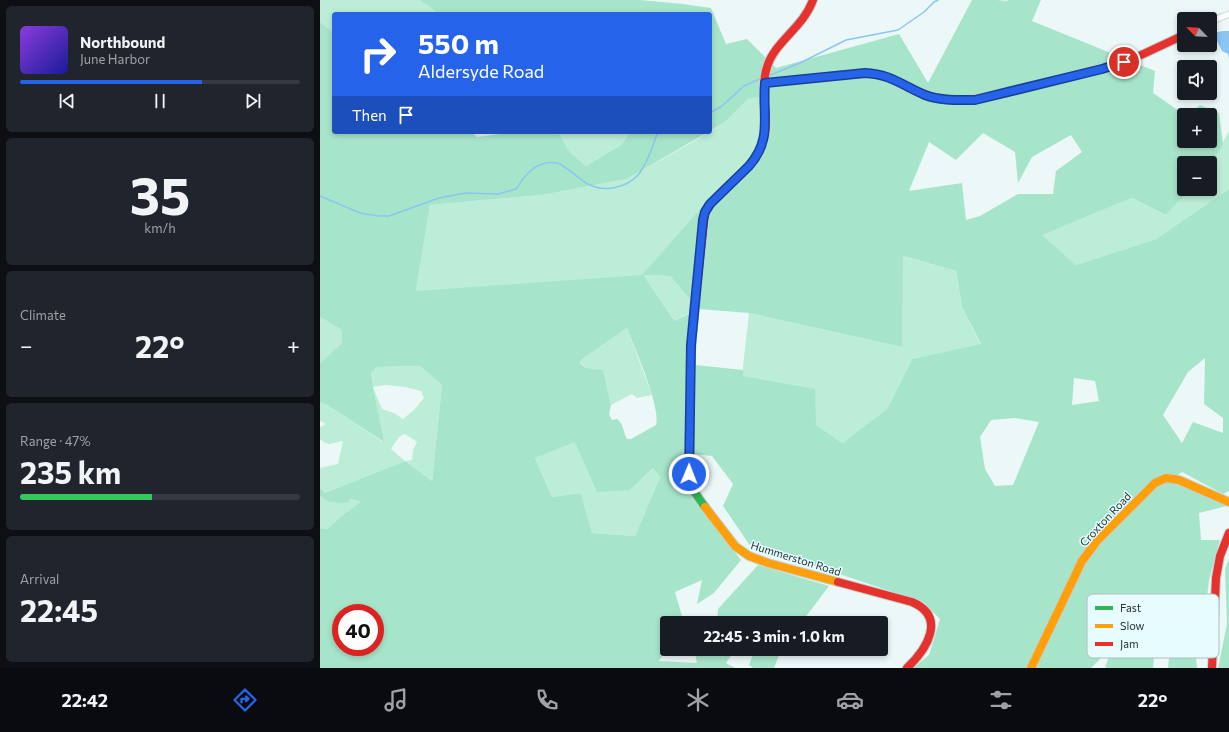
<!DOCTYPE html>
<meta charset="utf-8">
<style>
:root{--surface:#171b24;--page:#20242c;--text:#f1f3f6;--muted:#9ea1a6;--line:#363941;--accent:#2563eb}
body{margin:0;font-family:Commissioner,sans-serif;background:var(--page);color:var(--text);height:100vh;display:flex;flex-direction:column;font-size:15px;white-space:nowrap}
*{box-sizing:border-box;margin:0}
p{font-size:13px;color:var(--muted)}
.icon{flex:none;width:22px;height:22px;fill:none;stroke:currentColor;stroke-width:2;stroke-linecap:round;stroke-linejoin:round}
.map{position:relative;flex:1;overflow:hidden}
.panel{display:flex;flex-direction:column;gap:6px;padding:6px;background:#0d0f14;width:320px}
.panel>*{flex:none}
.guide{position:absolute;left:12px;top:12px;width:380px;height:122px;border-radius:4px;box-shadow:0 2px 6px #0003;background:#2563eb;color:#fff;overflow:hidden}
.needle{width:26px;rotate:295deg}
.buttons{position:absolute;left:857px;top:12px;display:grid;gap:8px}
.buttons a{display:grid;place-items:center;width:40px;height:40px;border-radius:4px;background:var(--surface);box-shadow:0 2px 6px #0003;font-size:20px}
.speed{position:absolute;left:12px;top:604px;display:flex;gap:8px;font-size:20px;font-weight:700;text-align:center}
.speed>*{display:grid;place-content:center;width:52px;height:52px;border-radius:50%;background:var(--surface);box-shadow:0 2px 6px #0003;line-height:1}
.speed .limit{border:6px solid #d22;background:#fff;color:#111}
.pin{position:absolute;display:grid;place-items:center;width:34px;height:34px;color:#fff;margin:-17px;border:2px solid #fff;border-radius:50%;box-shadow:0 1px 4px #0007}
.me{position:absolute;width:44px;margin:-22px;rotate:1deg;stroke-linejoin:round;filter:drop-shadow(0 0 3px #0008)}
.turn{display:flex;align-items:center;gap:14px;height:84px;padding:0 20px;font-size:18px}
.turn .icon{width:52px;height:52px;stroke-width:2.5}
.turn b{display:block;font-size:28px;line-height:34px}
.then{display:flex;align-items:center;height:38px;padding:0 20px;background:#0003;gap:8px;font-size:15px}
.big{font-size:30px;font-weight:700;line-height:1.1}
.panel .tile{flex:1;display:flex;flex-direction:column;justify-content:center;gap:6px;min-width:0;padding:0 14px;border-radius:6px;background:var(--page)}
.panel .dial{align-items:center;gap:0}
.dial b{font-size:52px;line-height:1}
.song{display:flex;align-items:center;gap:12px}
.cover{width:48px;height:48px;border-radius:6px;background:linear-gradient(135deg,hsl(270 70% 55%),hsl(240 70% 35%))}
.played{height:4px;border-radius:2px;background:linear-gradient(90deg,var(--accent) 65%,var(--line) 65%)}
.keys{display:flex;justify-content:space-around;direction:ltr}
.heat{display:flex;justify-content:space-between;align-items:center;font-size:22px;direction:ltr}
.charge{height:6px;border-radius:3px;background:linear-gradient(90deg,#34c759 47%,var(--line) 0)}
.trip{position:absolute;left:340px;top:616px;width:228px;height:40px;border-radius:4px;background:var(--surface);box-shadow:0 2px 6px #0003;font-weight:700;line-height:40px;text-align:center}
.tabs{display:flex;height:64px;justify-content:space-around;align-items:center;background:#090b0e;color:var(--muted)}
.tabs .icon{width:28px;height:28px}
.tabs .current{color:var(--accent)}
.tabs b{font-size:18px;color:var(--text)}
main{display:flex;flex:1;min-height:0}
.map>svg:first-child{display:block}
</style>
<main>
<section class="panel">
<div class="tile">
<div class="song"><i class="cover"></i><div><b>Northbound</b><p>June Harbor</p></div></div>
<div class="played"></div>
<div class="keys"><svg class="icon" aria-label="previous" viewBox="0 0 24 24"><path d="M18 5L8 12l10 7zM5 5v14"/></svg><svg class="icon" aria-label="pause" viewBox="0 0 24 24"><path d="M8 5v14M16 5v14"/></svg><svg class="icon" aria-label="next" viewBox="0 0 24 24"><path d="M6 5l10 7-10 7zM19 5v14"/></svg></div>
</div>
<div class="tile dial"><b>35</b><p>km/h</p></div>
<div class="tile"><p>Climate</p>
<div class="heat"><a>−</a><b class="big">22°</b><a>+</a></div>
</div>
<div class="tile"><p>Range · 47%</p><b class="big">235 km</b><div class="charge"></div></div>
<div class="tile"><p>Arrival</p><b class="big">22:45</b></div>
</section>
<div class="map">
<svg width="909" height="668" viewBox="0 0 909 668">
<rect width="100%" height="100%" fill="#ecf7f8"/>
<!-- green -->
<g fill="#bceed7" fill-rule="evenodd">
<polygon points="0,0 99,0 109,6 118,14 14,14 14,33 0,22"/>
<path d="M441,95C441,107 442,129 440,139C433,163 394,186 380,209L323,275L350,276L379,308L354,321L96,291L110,205L222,195L307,179L390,132L405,122L428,99Z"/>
<polygon points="909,131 909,189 836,239 756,265 721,235 812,198 846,215 870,189 890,189 890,167"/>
<polygon points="238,132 309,132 309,134 301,145 266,166 250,152"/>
<polygon points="582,256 636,271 642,307 661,345 592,359 567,409 522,443 422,376 429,313 582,347"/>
<polygon points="0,317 22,330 22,343 0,363"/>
<path d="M307,328L332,395L317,398L312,394L291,405L283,371C275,369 266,370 260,362L261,360Z"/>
<path d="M100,366L122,385L112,481L85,461L5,493L0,488V468L18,464L23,441C12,442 10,448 0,439V427L6,424L0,421V402L7,405L63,442L53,387L51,373L57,367ZM65,385L85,387L101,391L104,398L94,410L83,419L74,413L62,409L53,387ZM85,434L97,442L93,450L92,460L85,461L71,449L79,437Z"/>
<polygon points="255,441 310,490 333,468 340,477 315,536 272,533 261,493 232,497 215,458"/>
<polygon points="0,496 9,502 30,499 42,502 24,514 7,529 0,528"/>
</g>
<!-- forest -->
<g fill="#a7e5ca" fill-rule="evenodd">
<path d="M99,0H320L363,4L391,8L406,44L427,39L456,68L579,34L608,83L652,0H677L687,1L688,0H721L712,21L835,71L833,93L865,115H864V141H890V115H868L880,105L899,113L903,144L890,167V163H864V189H870L846,215L812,198L722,235L756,265L836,239L909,189V491L903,494L862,472L848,482L859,484L907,506L879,513L881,540H900L889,580L883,633L874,634L877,668H848L850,650L835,648L833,668H787L785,667L800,629L790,616L772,622L768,635L782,657L771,668H593L609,655L620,619L603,602L429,544L403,506L413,484L392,456L364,453L367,489L421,560L394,593L377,604L382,580L355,592L364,623H347V648L339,661L377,663L374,649H416L406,663L415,668H0V528L7,529L24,514L41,502L31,499L27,503L9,502L0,496V488L5,493L85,461L112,481L122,385L100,366L57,367L51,373L53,387L64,442L7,405L0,402V363L22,343V330L0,317V22L14,33V132H152L157,137L180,134L182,132H238L250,152L266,166L301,145L309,134V132H388L307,179L222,195L110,205L96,291L322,275L380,209C394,186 433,163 440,139C441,131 442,103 441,96L428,99L405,122L390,131V14H118L109,6ZM663,133L695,152L698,183L712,157L751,135L762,152L736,171L733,194H698L660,216L646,220L642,183L589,191L609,142L636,160ZM583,256L636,271L642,307L661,344L592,359L567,409L522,443L496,425L495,389L423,376V370L375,365L379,309L429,313L582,347ZM323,275L350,276L379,309L354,321ZM307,328C315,349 341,407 336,425L311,439H307C303,432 304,424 297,419L292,420L289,414L291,405L283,370C276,369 266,370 260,363L261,360ZM885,358L884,404L903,418V433L873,422L862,443L843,415L868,372ZM754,378L775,381L779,401L752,405ZM695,418L719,422L693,485L675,486L665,469L660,437L671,420ZM255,442L277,492L310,490L333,468L340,477L315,536L272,533L261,493L232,497L215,458ZM21,613H55V647H21Z"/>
<polygon points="909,559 909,668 898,668 907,624 905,569"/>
<polygon points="438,565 509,586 481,623 397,623 398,609"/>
<polygon points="435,649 458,649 459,655 454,668 433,668 429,665"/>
</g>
<!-- water -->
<polygon fill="#8bc6f3" points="903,31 909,31 909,59 908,54 902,51 893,33"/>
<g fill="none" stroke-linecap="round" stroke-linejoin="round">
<!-- stream -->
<g stroke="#8bc6f3" stroke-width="1.5">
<polyline points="448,76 480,63 526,40 578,30 604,12 614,2 618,0"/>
<polyline points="390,113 402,106 424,86 442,78"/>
<path d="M0,196L40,213L58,216H69L119,198L145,193L178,194L196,189C205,175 217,159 237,163C246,165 260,181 270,185C285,192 306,188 318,175C326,166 333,146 337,134L339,132"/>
</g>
<defs>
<polyline id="street" points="890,22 909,14"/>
<polyline id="fast" points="376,296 371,345 370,480 373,490 385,507"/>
<g id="slow">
<path d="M445,83L545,73C568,74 585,87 606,95C639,108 676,95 709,87"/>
<polyline points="385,507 415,546 429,556 448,563 518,582"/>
<polyline points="711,668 762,561 777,541 835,483 846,478 859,480 909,502"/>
</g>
<g id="jam">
<polyline points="709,87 804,63 864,35"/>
<path d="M376,296L385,213C398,189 426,176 439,151C454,125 438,94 447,67C455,41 483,28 493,0"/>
<path d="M518,582L592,602C627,617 607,649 587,668"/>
<polyline points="892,668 896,578 900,556 909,533"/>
</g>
</defs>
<!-- street casing -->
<use href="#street" stroke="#c4d0d1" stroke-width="7"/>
<!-- fast casing -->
<use href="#fast" stroke="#c4d0d1" stroke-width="10"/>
<!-- slow casing -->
<use href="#slow" stroke="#c4d0d1" stroke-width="10"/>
<!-- jam casing -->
<use href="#jam" stroke="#c4d0d1" stroke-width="10"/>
<!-- street -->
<use href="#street" stroke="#fcfefe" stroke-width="5.5"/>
<!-- fast -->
<use href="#fast" stroke="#30b455" stroke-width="8"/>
<!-- slow -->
<use href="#slow" stroke="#ff9f0a" stroke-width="8"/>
<!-- jam -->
<use href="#jam" stroke="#e5322d" stroke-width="8"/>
</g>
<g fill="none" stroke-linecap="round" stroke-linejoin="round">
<defs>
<path id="route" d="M369,474L371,345L383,220L385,212L390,204L429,166C453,139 442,115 445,83L545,73C571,74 583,86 605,95C621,101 638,100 655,100L782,69L804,62"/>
</defs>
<!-- route casing -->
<use href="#route" stroke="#184099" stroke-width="10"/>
<!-- route -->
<use href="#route" stroke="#2563eb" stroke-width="7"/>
</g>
<g text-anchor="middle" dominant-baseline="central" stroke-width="3" stroke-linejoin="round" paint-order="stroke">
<!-- street labels -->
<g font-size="11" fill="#243334" stroke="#e6fcfe">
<text transform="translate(785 519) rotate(-47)">Croxton Road</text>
<text transform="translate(476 558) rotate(17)">Hummerston Road</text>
</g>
</g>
<!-- legend -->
<rect x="767" y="594" width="132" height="64" rx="6" fill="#e6fcfe" stroke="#acc0c1" stroke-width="1"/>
<rect x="775" y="606" width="18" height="4" fill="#30b455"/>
<rect x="775" y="624" width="18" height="4" fill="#ff9f0a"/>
<rect x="775" y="642" width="18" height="4" fill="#e5322d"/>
<g font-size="11" fill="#243334">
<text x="800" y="612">Fast</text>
<text x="800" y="630">Slow</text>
<text x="800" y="648">Jam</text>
</g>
</svg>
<div class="buttons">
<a><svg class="needle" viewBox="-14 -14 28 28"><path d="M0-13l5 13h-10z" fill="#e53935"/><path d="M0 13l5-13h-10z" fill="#9ea1a6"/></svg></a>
<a><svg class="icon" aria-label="sound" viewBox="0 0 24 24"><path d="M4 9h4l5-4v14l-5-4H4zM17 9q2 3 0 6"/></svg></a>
<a>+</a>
<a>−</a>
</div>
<div class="speed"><div class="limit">40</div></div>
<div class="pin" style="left:804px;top:62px;background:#d93025"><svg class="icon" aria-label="arrive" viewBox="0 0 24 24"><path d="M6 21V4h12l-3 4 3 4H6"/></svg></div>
<svg class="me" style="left:369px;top:474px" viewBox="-20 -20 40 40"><circle r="17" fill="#2563eb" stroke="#fff" stroke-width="3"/><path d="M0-11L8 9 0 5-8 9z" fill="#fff"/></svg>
<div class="trip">22:45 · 3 min · 1.0 km</div>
<div class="guide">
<div class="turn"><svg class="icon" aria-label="right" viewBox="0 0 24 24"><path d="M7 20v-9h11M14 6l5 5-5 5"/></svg><div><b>550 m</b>Aldersyde Road</div></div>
<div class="then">Then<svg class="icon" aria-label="arrive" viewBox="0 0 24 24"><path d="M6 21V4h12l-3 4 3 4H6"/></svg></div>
</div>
</div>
</main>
<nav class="tabs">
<b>22:42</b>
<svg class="icon current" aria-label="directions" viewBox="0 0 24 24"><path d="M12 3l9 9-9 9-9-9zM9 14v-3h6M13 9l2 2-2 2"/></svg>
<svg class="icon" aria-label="music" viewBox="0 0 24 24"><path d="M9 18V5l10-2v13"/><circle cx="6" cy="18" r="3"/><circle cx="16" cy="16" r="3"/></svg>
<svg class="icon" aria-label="phone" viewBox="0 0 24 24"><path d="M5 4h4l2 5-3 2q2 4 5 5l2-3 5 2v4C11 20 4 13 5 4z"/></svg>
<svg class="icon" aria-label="climate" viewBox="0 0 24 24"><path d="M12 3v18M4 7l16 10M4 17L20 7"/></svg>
<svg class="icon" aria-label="car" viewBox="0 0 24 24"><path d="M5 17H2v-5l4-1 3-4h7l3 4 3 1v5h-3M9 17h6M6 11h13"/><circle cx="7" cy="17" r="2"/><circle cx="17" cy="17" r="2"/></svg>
<svg class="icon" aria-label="filters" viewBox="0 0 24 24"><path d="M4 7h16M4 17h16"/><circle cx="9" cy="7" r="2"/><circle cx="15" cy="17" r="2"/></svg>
<b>22°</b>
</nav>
